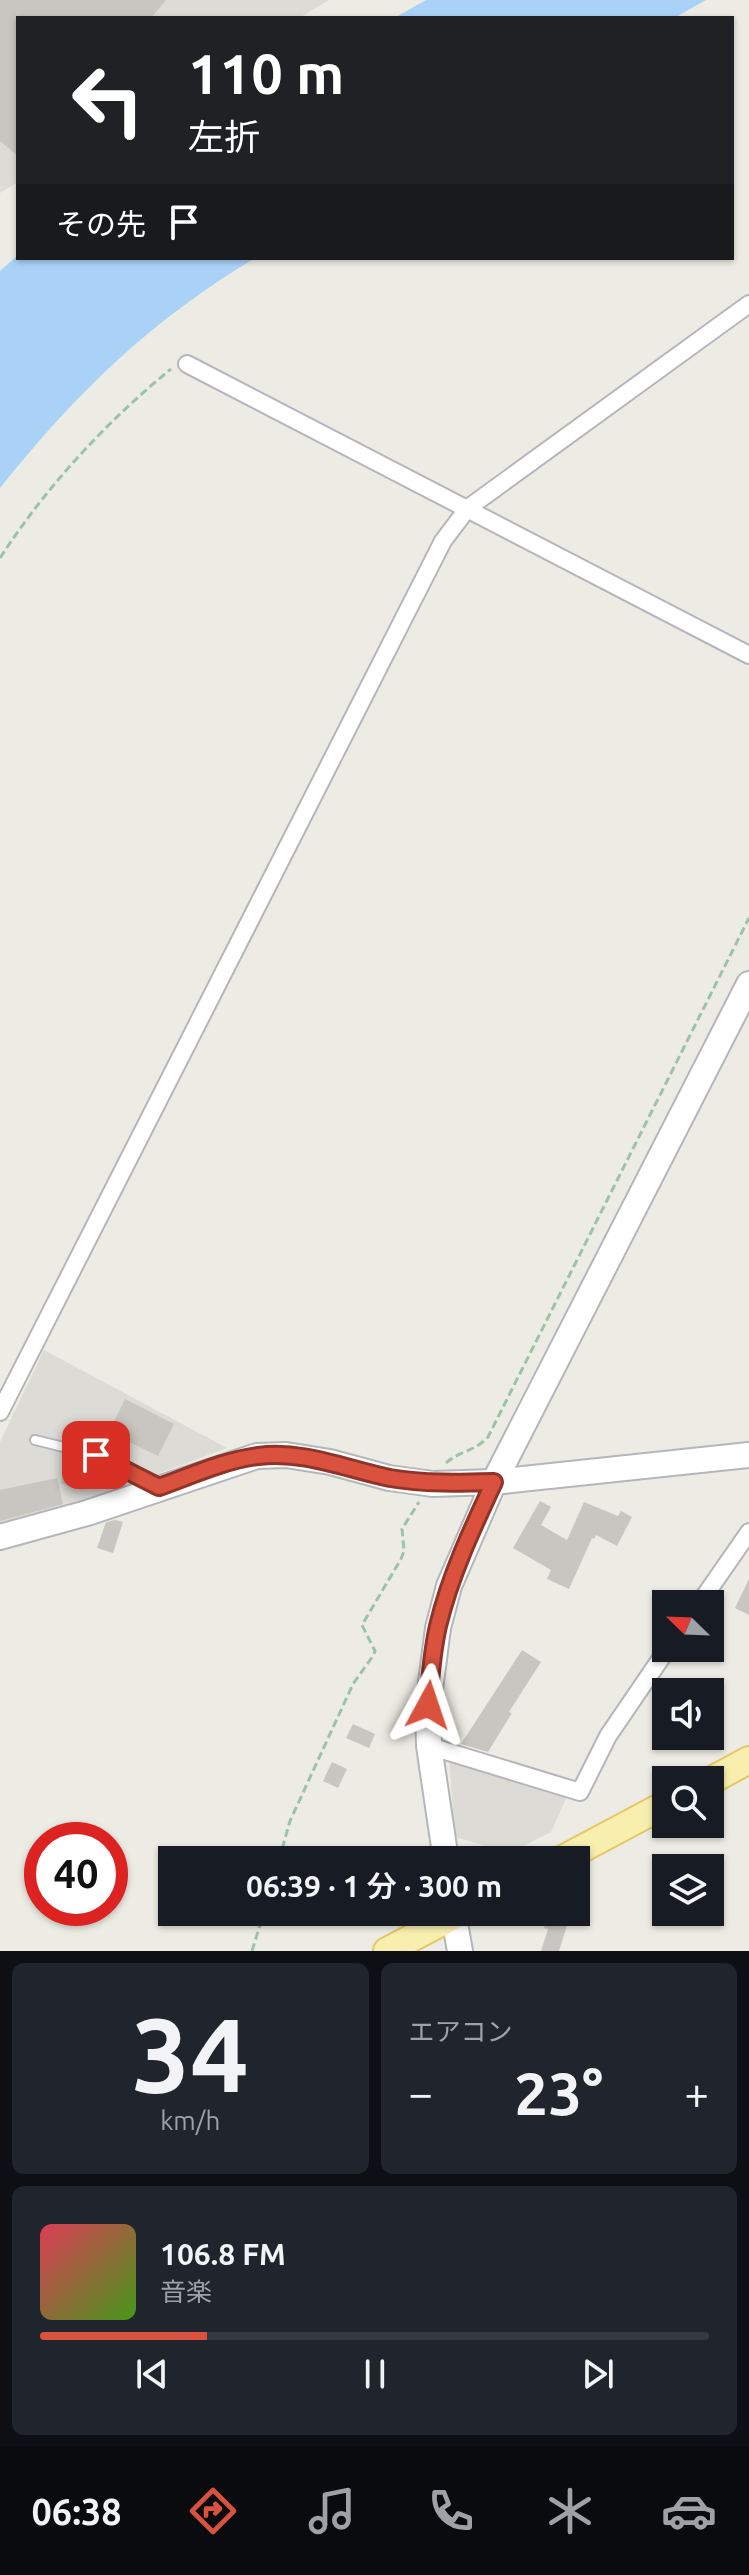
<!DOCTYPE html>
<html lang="ja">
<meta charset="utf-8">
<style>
:root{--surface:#171b24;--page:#20242c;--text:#f1f3f6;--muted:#9ea1a6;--line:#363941;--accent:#da523e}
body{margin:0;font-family:Ubuntu,"Noto Sans JP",sans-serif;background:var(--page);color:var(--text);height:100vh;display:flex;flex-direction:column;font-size:30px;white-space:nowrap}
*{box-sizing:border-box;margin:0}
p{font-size:26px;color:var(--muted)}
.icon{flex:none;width:44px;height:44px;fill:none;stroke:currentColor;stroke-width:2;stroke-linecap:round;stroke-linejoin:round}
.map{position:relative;height:1951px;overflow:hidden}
.sheet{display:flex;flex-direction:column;gap:12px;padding:12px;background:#0d0f14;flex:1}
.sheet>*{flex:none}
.hud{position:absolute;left:16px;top:16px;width:718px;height:244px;border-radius:0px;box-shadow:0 2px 6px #0004;background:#202124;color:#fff;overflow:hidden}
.needle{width:52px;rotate:293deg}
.buttons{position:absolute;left:652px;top:1590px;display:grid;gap:16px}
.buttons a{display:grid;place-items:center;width:72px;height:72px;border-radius:0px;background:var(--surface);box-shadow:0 2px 6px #0004;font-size:40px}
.speed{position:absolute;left:24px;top:1822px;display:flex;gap:16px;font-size:40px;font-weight:700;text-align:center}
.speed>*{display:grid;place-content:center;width:104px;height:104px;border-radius:50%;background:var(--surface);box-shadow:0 2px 6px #0004;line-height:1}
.speed .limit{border:12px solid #d22;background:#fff;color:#111}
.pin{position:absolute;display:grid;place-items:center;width:68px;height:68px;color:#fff;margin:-34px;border-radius:16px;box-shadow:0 4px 12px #0006}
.me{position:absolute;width:88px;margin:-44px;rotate:5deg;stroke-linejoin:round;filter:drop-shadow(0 0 6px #0008)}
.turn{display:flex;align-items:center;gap:28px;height:168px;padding:0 40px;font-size:36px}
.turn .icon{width:104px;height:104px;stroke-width:2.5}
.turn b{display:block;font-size:56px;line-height:68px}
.then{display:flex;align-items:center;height:76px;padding:0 40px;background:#0003;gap:16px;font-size:30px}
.big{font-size:60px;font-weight:600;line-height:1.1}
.sheet .widget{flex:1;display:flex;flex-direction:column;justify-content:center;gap:12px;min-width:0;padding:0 28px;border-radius:12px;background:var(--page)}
.sheet .dial{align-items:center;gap:0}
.dial b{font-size:104px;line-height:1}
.song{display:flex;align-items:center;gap:24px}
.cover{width:96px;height:96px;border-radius:12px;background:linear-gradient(135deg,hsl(350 70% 55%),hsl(100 70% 35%))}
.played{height:8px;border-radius:4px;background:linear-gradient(90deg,var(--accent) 25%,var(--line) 25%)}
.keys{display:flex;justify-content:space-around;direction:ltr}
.heat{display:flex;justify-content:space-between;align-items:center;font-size:44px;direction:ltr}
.sheet .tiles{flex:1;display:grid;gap:12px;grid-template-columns:1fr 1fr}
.widget:last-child{grid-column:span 2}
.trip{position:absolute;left:158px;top:1846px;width:432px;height:80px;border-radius:0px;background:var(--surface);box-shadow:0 2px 6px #0004;font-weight:600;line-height:80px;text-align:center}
.tabs{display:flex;height:128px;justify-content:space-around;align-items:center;background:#090b0e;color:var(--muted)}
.tabs .icon{width:56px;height:56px}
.tabs .selected{color:var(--accent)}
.tabs b{font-size:36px;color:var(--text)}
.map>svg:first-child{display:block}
</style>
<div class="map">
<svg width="749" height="1951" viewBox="0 0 749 1951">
<rect width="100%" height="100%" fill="#edece4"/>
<!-- industrial -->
<g fill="#dcdbd6">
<polygon points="0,0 329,0 299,18 18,18 18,182 0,193"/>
<polygon points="44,1350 227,1448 69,1507 0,1525 0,1442"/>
<polygon points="449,1758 567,1796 551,1832 509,1853 455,1837"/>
</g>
<!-- water -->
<g fill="#aad2f7">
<polygon points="426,0 706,0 674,18 394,18"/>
<path d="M18,255V258H255C149,322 77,392 0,488V271Z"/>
</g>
<!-- building -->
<g fill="#c9c6c1">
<polygon points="0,0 166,0 151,18 18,18 18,156 0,141"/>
<polygon points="125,1399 174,1424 158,1456 109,1432"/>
<polygon points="70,1456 91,1462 81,1490 61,1483"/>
<polygon points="57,1478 63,1504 0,1521 0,1490"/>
<polygon points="540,1501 551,1507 541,1525 567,1540 584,1502 618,1516 621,1511 632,1517 617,1546 596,1535 594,1539 592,1538 569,1589 547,1579 551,1570 513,1548"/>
<polygon points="115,1520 123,1522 113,1553 97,1548 106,1522"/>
<polygon points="749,1579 749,1615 735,1608"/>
<polygon points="522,1650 541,1662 509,1712 512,1713 488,1752 461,1744"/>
<polygon points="353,1724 375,1734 369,1748 346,1738"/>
<polygon points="332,1762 347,1769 338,1788 323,1781"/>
<polygon points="549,1912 571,1912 559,1951 541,1951 548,1929 544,1928"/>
</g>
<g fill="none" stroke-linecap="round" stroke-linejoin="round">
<defs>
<polyline id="lane" points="35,1440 96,1455 154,1484"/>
<g id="street">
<polyline points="187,364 749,655"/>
<polyline points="0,1412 443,541 468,508 749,304"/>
<polyline points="699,1604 749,1532"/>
<polyline points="429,1746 580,1792 608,1736 668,1648"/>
</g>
<g id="secondary">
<polyline points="0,1537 87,1513 257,1456 286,1455 330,1462 389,1478 433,1484 494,1482 749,1455"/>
<polyline points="446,1860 429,1746 428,1705 438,1628 449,1586 494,1482 749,984"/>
<polyline points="453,1912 460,1951"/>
</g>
<g id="primary">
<polyline points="710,1781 749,1760"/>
<polyline points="561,1860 666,1804"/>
<polyline points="387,1951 461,1912"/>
</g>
</defs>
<!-- lane casing -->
<use href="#lane" stroke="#b4b6ba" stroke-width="12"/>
<!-- street casing -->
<use href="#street" stroke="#b4b6ba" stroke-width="20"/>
<!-- secondary casing -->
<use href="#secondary" stroke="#b3b6ba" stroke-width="28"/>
<!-- primary casing -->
<use href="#primary" stroke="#e5c766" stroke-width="30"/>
<!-- path -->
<g stroke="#9cc3aa" stroke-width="3" stroke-dasharray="8 4" stroke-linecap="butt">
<path d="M0,558C46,487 106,422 171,369"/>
<path d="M446,1463C459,1451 474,1452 488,1437L749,918"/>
<polyline points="279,1860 290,1821 353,1684 373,1656 375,1651 362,1625 401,1559 404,1551 402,1529 419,1502"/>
<polyline points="252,1951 264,1912"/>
</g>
<!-- lane -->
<use href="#lane" stroke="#fff" stroke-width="8"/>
<!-- street -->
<use href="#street" stroke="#fff" stroke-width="16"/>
<!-- secondary -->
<use href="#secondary" stroke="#fff" stroke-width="24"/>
<!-- primary -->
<use href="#primary" stroke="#f8efaf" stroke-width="26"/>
</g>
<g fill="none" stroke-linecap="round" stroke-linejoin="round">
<defs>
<path id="route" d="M96,1455L159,1487C190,1476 225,1460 258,1456C304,1450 346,1469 390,1478C425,1484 459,1483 494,1482C472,1529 450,1576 438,1626C432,1652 430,1679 428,1705"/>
</defs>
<!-- route casing -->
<use href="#route" stroke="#8e3528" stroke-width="20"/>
<!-- route -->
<use href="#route" stroke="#da523e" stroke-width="14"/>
</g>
</svg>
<div class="buttons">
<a><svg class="needle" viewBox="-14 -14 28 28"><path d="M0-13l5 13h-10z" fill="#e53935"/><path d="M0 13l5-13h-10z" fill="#9ea1a6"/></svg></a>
<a><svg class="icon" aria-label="sound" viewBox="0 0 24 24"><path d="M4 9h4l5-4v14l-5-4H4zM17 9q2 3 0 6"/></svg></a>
<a><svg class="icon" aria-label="search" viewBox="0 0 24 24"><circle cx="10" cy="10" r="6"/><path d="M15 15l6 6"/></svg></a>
<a><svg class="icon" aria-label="layers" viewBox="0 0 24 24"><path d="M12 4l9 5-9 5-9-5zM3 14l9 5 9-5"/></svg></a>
</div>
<div class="speed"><div class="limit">40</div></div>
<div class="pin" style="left:96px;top:1455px;background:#d93025"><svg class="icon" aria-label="arrive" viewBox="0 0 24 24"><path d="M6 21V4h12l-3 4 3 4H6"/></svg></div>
<svg class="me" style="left:428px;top:1705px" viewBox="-20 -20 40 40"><path d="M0-17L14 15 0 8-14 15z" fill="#da523e" stroke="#fff" stroke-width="4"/></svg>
<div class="trip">06:39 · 1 分 · 300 m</div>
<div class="hud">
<div class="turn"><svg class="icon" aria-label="left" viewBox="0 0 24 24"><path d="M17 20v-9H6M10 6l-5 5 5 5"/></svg><div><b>110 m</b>左折</div></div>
<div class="then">その先<svg class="icon" aria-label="arrive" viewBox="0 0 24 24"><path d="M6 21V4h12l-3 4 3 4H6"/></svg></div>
</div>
</div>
<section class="sheet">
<div class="tiles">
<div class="widget dial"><b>34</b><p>km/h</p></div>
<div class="widget"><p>エアコン</p>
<div class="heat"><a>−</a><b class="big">23°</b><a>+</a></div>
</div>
<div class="widget">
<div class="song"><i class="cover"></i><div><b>106.8 FM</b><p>音楽</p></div></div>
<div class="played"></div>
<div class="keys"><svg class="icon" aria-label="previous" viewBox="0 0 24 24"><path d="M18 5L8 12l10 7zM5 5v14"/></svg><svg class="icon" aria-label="pause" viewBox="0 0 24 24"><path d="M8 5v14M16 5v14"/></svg><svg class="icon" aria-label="next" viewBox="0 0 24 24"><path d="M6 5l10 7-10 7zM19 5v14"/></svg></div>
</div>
</div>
</section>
<nav class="tabs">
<b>06:38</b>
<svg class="icon selected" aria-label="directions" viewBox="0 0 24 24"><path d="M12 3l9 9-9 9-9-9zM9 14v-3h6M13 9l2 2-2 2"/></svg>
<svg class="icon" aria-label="music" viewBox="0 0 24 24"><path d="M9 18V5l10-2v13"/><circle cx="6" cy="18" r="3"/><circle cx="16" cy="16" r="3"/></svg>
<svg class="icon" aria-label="phone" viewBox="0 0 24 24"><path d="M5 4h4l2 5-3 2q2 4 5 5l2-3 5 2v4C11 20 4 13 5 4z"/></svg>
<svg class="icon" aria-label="climate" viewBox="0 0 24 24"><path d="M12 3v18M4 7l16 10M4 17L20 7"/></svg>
<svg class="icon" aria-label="car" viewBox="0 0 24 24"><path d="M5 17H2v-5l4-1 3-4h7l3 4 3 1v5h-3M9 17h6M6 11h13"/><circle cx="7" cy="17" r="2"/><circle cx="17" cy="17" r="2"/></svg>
</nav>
